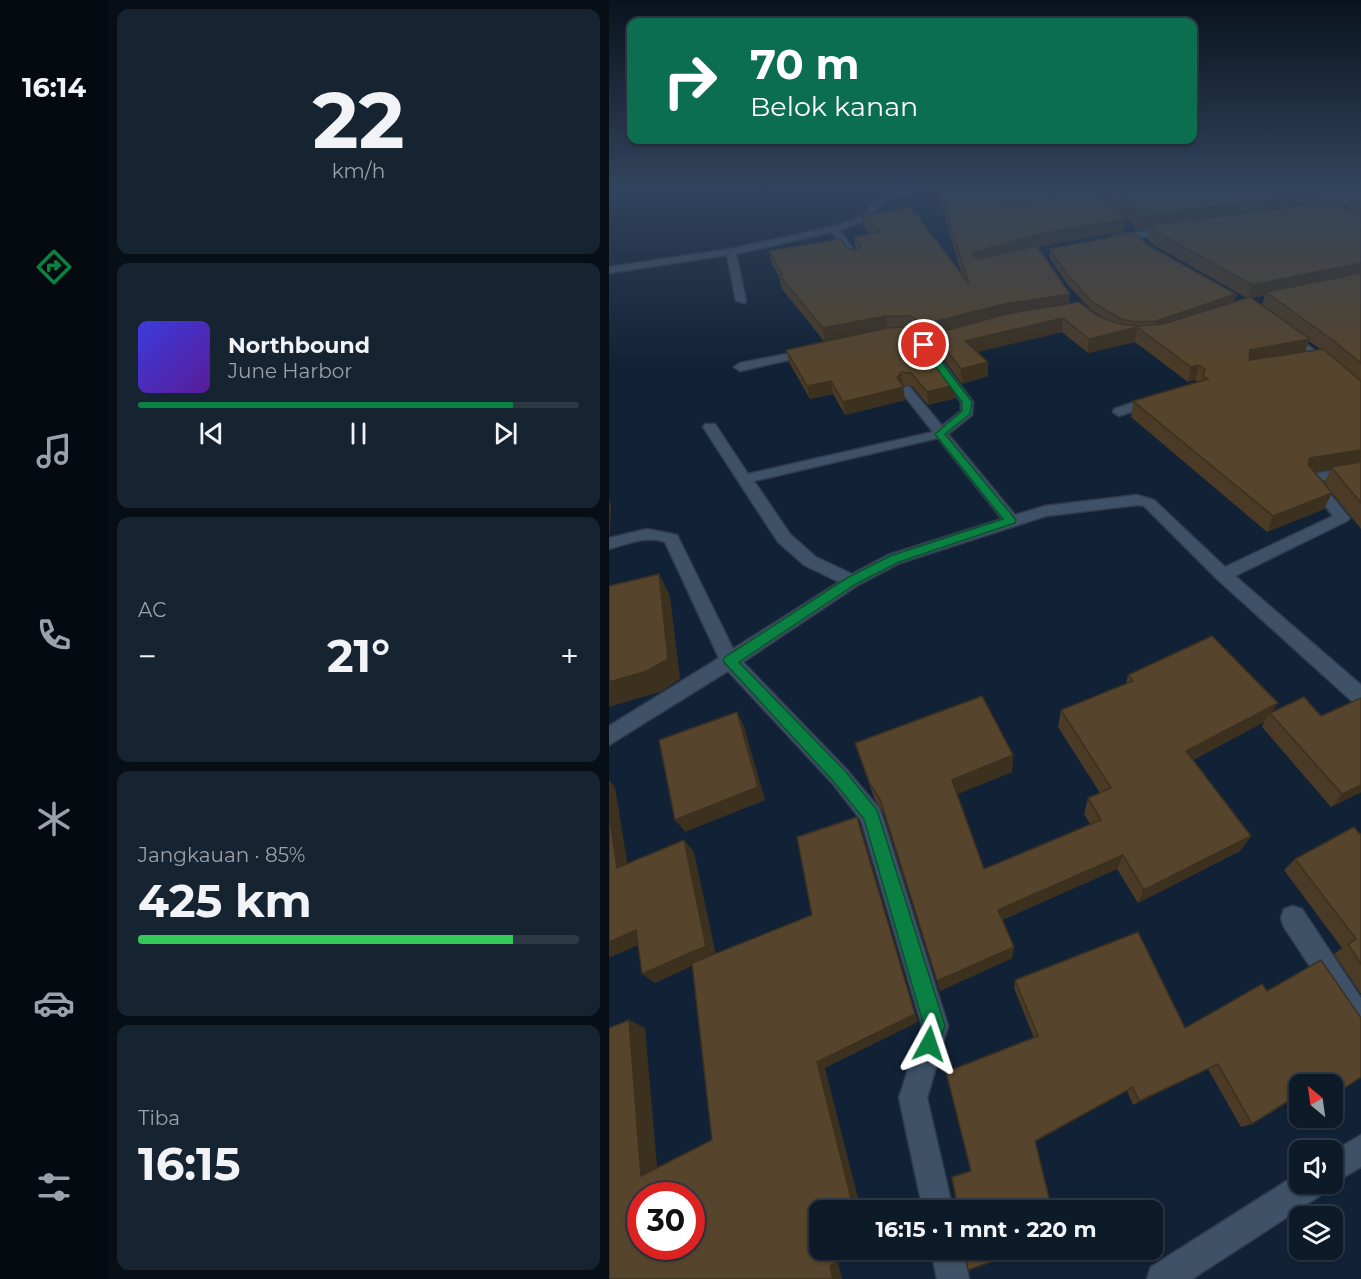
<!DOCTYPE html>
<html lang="id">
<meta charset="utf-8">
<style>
:root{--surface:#0d1a28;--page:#162330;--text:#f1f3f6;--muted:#9aa1a8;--line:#2d3845;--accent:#0b8043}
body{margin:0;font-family:Montserrat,sans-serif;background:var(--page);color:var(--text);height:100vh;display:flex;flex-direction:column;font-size:22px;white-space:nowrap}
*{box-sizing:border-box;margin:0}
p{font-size:20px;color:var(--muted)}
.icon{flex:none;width:33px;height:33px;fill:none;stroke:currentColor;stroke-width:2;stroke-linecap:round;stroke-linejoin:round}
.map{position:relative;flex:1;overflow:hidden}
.side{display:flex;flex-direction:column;gap:9px;padding:9px;background:#070e16;width:501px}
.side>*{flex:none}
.top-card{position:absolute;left:18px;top:18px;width:570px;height:126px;border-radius:12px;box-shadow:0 2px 4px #0004,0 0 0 2px var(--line);background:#0b6e4f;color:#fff;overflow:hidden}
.needle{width:39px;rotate:331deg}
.buttons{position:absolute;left:680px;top:1074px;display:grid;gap:12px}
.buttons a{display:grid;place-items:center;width:54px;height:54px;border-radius:12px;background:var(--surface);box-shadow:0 2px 4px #0004,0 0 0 2px var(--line);font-size:30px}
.speed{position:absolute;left:18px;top:1182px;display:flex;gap:12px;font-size:30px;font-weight:700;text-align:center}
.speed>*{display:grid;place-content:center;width:78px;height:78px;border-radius:50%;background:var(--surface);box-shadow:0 2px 4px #0004,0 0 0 2px var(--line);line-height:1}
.speed .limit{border:9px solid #d22;background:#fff;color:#111}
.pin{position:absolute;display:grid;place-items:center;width:51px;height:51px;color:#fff;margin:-26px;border:3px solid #fff;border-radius:50%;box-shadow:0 2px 6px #0007}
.me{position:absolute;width:66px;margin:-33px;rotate:5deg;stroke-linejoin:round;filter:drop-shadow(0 0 4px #0008)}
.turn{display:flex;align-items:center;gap:21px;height:126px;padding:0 24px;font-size:27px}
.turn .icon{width:78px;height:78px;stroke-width:2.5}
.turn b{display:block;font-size:42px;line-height:51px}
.big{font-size:45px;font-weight:700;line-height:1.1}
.side .card{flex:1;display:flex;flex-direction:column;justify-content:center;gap:9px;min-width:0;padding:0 21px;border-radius:12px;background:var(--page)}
.side .dial{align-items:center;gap:0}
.dial b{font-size:78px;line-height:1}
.song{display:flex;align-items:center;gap:18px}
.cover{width:72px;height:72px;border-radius:9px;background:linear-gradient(135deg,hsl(240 70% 55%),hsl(270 70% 35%))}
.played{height:6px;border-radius:3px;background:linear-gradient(90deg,var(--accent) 85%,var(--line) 85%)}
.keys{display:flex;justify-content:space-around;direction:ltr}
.heat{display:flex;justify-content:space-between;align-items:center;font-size:33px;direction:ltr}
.charge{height:9px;border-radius:4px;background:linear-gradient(90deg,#34c759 85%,var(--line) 0)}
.trip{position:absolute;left:200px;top:1200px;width:354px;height:60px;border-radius:12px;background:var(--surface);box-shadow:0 2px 4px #0004,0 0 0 2px var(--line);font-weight:700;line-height:60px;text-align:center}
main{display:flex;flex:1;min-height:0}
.dock{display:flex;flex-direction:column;width:108px;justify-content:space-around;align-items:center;background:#050a10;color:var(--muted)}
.dock .icon{width:42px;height:42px}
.dock .active{color:var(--accent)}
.dock b{font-size:27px;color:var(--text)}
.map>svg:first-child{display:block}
</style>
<main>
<nav class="dock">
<b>16:14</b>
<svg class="icon active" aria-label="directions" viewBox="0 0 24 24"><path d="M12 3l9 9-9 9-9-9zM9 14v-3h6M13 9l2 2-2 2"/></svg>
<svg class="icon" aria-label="music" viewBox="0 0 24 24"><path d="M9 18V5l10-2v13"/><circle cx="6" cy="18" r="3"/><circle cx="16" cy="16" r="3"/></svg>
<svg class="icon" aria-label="phone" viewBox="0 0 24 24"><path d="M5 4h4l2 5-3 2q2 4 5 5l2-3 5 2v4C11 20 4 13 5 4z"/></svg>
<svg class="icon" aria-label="climate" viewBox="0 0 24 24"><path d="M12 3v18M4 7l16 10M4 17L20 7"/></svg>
<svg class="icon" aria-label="car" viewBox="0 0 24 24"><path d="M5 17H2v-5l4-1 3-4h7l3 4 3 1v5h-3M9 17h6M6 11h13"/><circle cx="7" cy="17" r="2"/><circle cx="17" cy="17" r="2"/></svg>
<svg class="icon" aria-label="filters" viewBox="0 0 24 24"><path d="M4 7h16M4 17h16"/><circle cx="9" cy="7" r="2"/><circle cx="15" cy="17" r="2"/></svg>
</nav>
<section class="side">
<div class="card dial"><b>22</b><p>km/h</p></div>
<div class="card">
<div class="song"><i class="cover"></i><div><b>Northbound</b><p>June Harbor</p></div></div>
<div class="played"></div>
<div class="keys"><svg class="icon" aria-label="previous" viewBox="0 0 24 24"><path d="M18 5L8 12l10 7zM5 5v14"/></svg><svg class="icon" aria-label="pause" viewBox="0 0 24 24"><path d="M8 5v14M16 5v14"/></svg><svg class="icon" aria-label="next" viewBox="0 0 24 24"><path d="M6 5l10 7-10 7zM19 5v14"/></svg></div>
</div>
<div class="card"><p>AC</p>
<div class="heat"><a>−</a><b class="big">21°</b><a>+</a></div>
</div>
<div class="card"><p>Jangkauan · 85%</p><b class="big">425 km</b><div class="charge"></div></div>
<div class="card"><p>Tiba</p><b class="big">16:15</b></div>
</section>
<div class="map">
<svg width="752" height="1279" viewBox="0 0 752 1279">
<rect width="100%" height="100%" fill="#112236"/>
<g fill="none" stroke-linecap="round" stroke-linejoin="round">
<defs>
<g id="minor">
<polygon points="301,188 323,188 278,200 266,210 261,219 230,230 251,259 249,261 243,261 223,232 127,254 137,301 136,303 127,301 118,255 0,273 0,267 122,249 231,225 255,215 260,207 273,196"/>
<polygon points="475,188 484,188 510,212 510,216 504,216"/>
<polygon points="688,188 697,188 752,226 752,233"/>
<polygon points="562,227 566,230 565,232 504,242 500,239 504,236"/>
<polygon points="679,330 752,386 752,396 748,395 675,335 673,333"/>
<polygon points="347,333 353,336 351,338 315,348 309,345"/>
<polygon points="203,349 209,352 207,354 131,371 125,367 131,363"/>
<path d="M331,363L335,364L364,402L363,415L339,434L406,515L436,506L528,495L545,500L616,567L724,516L694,478L696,475L752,466V474L711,481L738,515L741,518L738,521L626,576L752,685V705L745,703L608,579L535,506L528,505L437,516L291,563L249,585L134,662L238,770L270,808L273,815L339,1026L318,1098L344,1210H314L290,1098L313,1026L252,820L224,784L119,671L0,745V726L110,658L56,542C36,535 19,544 0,549V538L38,529L68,535L124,649L230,582L195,565L169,542L94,427L96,424H106L139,474L324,432L291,390L297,386L301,387L333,426L352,411V402L325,367ZM329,438L393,519L279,555L243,574L207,557L181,534L145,481Z"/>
<polygon points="547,395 553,399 551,402 510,416 504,412 505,409"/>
<polygon points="684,906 693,909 752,998 752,1034 743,1030 675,927 672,918 675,909"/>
<polygon points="752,1135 752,1167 723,1184 722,1184 723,1152"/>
<polygon points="690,1173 690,1184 716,1184 712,1195 583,1279 538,1279 542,1267"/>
<polygon points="322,1250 354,1250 360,1279 328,1279"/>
</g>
</defs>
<!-- minor casing -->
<use href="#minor" stroke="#303b4c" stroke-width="3"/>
<!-- minor -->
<use href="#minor" fill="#3e5167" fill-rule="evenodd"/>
</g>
<!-- wall -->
<g fill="#4a3a26" fill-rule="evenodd">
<path d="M327,188H374L387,198L375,188H752V529L715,483L722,469L705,472L715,509L658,532L522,417L524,401L589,382L586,380L579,382L526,342L479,353L453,332L368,352L379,376L353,384L326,348L325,336L317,339L302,330H299L347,398L319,405L303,386L293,385L296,400L236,415L224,394L201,399L180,362L177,350L215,341L173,289L170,277L163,264L160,251L239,249L247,250L245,237L261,234L255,228L253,216L353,275ZM486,189L499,196L528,230L539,228L537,238L547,246L638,298L625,302L627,294L540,246L440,249V257L458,284L482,310L496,319L460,304L428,247L515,231L517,219L485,197ZM712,196L722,203L710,204ZM740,204L738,211L728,205ZM656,295L653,305L643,298ZM700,341L711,349L696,352Z"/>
<polygon points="519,675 664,711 712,716 752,698 752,792 722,807 653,727 655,722 584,760 642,836 631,851 529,903 508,869 393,920 405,947 403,958 331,991 275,814 266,800 251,759 246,743 404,755 403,772 348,794 375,869 481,824 475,814 479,798 491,793 449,727 452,710 517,684"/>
<polygon points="752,835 752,994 725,954 733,948 675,870 686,859"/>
<polygon points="406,980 576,1028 658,991 752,1018 734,1089 723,1092 723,1084 713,1084 711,1081 643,1124 632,1127 599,1069 524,1105 518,1091 362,1171 425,1038 405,988"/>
</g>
<!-- shaded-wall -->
<g fill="#3c301f">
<polygon points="713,194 709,206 539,225 539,228 528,230 530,217 611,205"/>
<polygon points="517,219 515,231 430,247 364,265 364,252 430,234"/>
<polygon points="752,263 752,276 657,292 656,295 639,299 643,285"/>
<polygon points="461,294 460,307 325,334 325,336 317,339 316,324 395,304"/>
<polygon points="627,294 625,303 546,330 547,321"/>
<polygon points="277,316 279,330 216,343 214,328"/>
<polygon points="454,318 453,332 356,355 356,341"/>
<polygon points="528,327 526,342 479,353 480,339"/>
<polygon points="701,339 695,354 637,365 641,350"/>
<polygon points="379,362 379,376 353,384 352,369"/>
<polygon points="590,365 586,380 579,382 582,367"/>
<polygon points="292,372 296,400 236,415 234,402 288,378"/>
<polygon points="222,381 224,394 201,399 198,386"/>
<polygon points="346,385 347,398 319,405 318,392"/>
<polygon points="752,450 752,463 722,467 722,469 694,474 701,458"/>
<polygon points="723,493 715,509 658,532 664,516"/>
<polygon points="0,500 2,505 1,534 0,535"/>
<polygon points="50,574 61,596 71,679 51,692 0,707 0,682"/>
<polygon points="669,703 662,714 661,713 655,722 570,767 577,751"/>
<polygon points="128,712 135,726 156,800 76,832 66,820"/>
<polygon points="404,755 403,772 344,796 343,780"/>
<polygon points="0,780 6,787 21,879 8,868 0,813"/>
<polygon points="752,785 752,792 722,807 733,794"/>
<polygon points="248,817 309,1022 216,1068 252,1210 245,1210 208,1062"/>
<polygon points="642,836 631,851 529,903 535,890"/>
<polygon points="75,840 85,852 107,955 46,983 33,974"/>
<polygon points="514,855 508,869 388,922 389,910"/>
<polygon points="27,930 40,940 0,958 0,942"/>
<polygon points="405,947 403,958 331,991 328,981"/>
<polygon points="20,1020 36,1028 49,1177 32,1176"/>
<polygon points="609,1064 599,1069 524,1105 530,1101"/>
<polygon points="524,1087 518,1091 424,1143 426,1141"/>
<polygon points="248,1250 250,1250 229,1262 233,1279 224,1279 221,1266"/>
</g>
<!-- building -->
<g fill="#56442c" stroke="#3c301f" stroke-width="1.5" fill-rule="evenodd">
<polygon points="330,188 374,188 391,202 496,196 517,219 430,234 364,252 364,256 370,259 428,246 461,294 395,304 316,324 301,316 277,316 214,328 170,275 174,275 160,251 232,239 239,249 247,250 252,246 245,237 271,232 253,216 302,207 360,284"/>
<polygon points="389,188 474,188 394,193"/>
<polygon points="504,188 704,188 713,194 611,205 530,217"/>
<polygon points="722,188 752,188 752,192 729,193"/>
<polygon points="752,199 752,208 742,201"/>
<polygon points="725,202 752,219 752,263 643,285 550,233 539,225"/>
<polygon points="524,233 540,246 627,294 547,321 528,322 512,319 483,302 459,275 440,249"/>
<polygon points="752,273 752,363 722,339 657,292"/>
<polygon points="641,297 701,339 641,350 640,360 714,349 752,381 752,450 701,458 699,464 723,493 664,516 524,401 599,379 594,376 596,369 590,365 582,367 528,327 480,339 454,318 356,341 379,362 352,369 325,334 397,314 470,302 489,316 510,324 532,326 554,324"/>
<polygon points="294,327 308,336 346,385 318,392 302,373 292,372 288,378 295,387 234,402 222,381 198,386 177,350 278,328"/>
<polygon points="752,462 752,503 722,467"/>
<polygon points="50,574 59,659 38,671 0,682 0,586"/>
<polygon points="603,636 669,703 577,751 642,836 535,890 514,855 389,910 405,947 328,981 271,799 261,784 246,743 373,696 404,755 343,780 375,869 492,820 479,798 502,788 452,710 524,681 519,675"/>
<polygon points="695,697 712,716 752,698 752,785 733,794 661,713"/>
<polygon points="128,712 149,787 66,820 50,740"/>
<polygon points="0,813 8,868 75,840 97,946 33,974 27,930 0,942"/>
<path d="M248,817L306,1014L208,1062L245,1210H210V1250H248L221,1266L224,1279H0V1028L20,1020L32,1176L103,1140L83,963L203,915L188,837ZM32,1196H82V1246H32Z"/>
<polygon points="745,827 752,835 752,964 739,944 747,939 686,859"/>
<polygon points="529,932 576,1028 653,984 658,991 712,960 752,1018 752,1077 734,1089 723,1073 705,1084 690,1084 690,1094 643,1124 609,1064 530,1101 524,1087 426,1141 443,1210 349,1210 343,1177 362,1171 337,1072 429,1036 406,980"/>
<polygon points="355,1250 415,1250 359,1270"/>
</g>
<!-- sky -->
<linearGradient id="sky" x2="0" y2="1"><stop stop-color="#09131e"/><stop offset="0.51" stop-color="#32445d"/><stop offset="1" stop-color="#32445d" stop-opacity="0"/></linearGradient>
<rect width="752" height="367" fill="url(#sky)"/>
<!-- route -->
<polygon fill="#0b8043" stroke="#07532c" stroke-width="1.5" points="312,343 318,343 363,402 361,414 336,434 407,520 406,523 290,562 247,584 130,662 237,772 268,810 336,1026 327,1051 320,1054 313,1051 310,1044 315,1026 255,819 225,782 114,661 116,657 238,578 281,556 394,519 326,434 353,411 353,402 312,347"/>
</svg>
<div class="buttons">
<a><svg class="needle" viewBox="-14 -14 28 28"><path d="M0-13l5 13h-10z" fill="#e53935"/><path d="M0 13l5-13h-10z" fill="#9aa1a8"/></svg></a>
<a><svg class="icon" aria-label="sound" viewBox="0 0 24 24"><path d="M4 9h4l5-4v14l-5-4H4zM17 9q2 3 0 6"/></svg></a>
<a><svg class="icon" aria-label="layers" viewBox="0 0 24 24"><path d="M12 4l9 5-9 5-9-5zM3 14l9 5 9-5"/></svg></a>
</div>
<div class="speed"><div class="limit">30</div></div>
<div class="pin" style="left:315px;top:345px;background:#d93025"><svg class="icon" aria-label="arrive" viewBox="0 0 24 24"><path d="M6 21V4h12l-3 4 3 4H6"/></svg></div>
<svg class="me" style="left:320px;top:1044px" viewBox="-20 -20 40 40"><path d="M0-17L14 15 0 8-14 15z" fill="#0b8043" stroke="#fff" stroke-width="4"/></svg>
<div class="trip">16:15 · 1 mnt · 220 m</div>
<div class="top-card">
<div class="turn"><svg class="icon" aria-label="right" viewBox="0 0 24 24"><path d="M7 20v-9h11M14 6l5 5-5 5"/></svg><div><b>70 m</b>Belok kanan</div></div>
</div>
</div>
</main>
